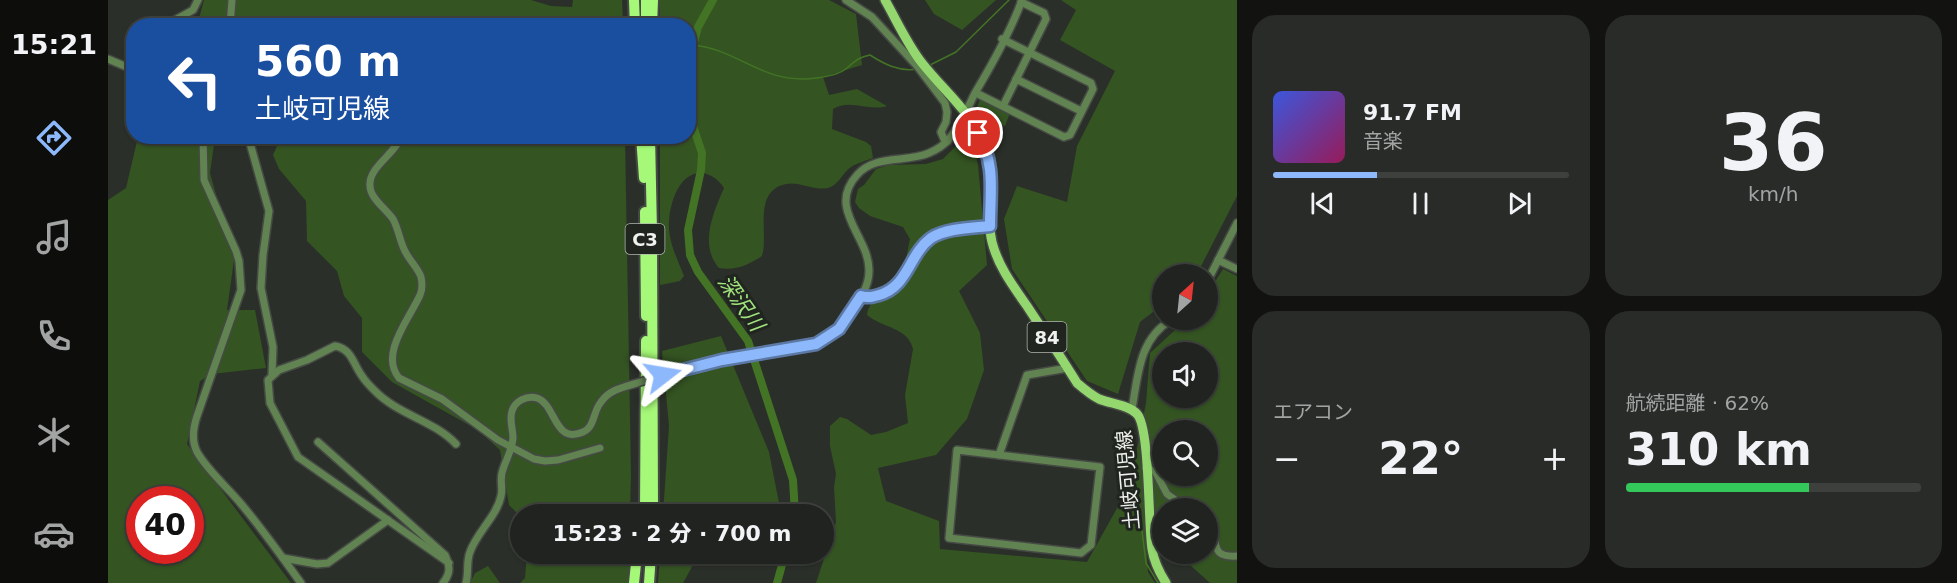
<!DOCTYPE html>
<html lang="ja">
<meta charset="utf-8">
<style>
:root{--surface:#20231f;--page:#282b28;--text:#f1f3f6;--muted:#a2a4a4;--line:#3d403d;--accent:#8db9fc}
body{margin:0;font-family:"DejaVu Sans","Noto Sans JP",sans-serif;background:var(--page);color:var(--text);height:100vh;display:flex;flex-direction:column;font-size:22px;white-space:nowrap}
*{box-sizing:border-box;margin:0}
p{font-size:20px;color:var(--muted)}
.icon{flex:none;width:33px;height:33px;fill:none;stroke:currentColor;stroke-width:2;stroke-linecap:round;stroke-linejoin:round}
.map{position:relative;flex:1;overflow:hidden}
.sheet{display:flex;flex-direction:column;gap:15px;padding:15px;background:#121311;width:720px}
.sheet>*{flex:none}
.guide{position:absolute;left:18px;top:18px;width:570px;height:126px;border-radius:24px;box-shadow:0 2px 4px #0004,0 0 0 2px var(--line);background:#1a4fa0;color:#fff;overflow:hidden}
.needle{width:39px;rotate:27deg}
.controls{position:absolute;left:1044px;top:264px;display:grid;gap:12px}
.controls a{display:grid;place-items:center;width:66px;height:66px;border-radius:50%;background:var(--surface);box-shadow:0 2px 4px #0004,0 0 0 2px var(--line);font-size:30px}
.speed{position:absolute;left:18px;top:486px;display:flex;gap:12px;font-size:30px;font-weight:700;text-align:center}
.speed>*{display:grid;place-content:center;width:78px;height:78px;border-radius:50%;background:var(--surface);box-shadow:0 2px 4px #0004,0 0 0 2px var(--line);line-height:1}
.speed .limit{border:9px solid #d22;background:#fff;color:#111}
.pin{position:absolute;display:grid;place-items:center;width:51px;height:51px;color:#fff;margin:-26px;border:3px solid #fff;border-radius:50%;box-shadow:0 2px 6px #0007}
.me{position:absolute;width:66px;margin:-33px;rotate:76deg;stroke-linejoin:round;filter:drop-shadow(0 0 4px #0008)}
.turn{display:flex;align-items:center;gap:21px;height:126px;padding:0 30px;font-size:27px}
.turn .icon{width:78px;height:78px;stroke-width:2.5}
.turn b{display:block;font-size:42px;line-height:51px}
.big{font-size:45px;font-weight:800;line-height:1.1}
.sheet .widget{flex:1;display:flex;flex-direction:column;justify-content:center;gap:9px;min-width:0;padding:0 21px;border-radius:24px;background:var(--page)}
.sheet .dial{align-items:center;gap:0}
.dial b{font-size:78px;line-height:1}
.song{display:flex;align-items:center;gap:18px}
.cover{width:72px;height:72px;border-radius:9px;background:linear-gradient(135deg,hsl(230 70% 55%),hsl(330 70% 35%))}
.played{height:6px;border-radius:3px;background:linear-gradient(90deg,var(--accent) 35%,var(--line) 35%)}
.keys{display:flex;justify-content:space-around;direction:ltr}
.heat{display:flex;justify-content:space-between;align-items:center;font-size:33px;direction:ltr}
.charge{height:9px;border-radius:4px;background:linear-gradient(90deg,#34c759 62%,var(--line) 0)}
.sheet .tiles{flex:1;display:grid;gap:15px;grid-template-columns:repeat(2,1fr)}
.trip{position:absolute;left:402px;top:504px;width:324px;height:60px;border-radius:30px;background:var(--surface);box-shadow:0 2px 4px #0004,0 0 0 2px var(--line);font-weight:800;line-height:60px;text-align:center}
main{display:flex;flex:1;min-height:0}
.tab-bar{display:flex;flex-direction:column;width:108px;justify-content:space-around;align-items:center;background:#0d0e0c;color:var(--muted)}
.tab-bar .icon{width:42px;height:42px}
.tab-bar .on{color:var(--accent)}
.tab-bar b{font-size:27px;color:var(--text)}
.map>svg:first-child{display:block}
</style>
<main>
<nav class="tab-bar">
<b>15:21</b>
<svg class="icon on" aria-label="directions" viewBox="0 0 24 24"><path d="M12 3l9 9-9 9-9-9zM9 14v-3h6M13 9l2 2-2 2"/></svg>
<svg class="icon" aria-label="music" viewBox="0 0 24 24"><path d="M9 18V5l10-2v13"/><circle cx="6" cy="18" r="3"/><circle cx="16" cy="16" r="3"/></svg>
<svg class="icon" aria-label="phone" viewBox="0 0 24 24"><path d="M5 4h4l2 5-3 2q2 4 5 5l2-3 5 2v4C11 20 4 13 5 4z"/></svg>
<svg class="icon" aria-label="climate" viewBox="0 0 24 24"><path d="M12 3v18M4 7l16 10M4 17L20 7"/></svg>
<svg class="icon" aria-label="car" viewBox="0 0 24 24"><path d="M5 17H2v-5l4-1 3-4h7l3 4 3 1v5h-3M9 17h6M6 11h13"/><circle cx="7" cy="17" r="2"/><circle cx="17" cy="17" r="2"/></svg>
</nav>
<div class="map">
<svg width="1129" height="583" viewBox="0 0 1129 583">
<rect width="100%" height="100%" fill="#2b2f29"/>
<!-- green -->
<g fill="#345422" fill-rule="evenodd">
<polygon points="96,0 423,0 443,6 464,7 465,0 514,0 515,25 89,26"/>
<path d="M552,0H721L748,14L754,65L715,77L721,95L749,89L779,106C762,112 742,98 725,109L724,129L758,142L763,146L765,158C758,161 749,163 743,167C734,173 731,185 720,188C706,191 691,181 678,184C644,191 661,234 654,256C640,265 628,271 611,268C591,245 605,213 616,188C611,180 603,174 594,173C571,172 562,203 561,222C560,241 569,258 576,276L572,281L552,285V137L580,136V26L552,25Z"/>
<polygon points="817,0 888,0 854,30 826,14"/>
<polygon points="953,0 1129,0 1129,196 1089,274 1054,274 1054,305 1032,322 1010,394 979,381 904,269 896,219 909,186 959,202 969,146 1007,71 952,40 968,10"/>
<polygon points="873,98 902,113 897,126 881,124 869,110 869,107"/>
<path d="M862,132L870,165L879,265L851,291L872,333L876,370L859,419L828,455L770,468L778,501L831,521L832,549L979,562L1022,485L1038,403L1042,353L1078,320H1100V293L1115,269L1129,276V583H1102L1070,554H1100V508H1054V539L1051,536L1038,540L1040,572L1047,583H708L728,522L726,487L728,474L722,446V426L732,417L739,419L763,435L778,432L800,423L797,395L805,349C800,327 774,328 759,315C761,300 771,299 784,296L798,259L802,239L795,227L762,216L751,208L747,202L750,189L756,185L768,169L781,165L818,164L835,159ZM1054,352H1100V398H1054ZM1054,430H1100V476H1054Z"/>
<path d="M30,137H107L102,173L126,260L119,310H147L158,368L104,374L92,381L79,444L183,583H0V200L18,188ZM32,500H82V550H32Z"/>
<polygon points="173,137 517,137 523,474 522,514 412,514 412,516 401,505 392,450 370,430 284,382 254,352 254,318 236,296 229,271 199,241 198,201 171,169 165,155"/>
<polygon points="613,336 661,452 672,508 671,514 555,514 561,426 554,351"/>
<polygon points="419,554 521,554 521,583 412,583 417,578"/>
<polygon points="552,554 591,554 575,583 550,583"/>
<polygon points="380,566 392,583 362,583 367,573"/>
</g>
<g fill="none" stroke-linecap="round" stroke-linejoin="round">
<!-- stream -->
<g stroke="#437425" stroke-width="1.5">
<path d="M585,45C633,50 654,85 708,78C717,77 732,74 739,68C747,61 751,57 762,55C776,64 791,72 809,69"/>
<polyline points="822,65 848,52 901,0"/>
<polyline points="1030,523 1034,531 1038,563 1050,583"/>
</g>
<!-- river -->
<g stroke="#437425" stroke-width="8">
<polyline points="580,65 590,27 605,0"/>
<polyline points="580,111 594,153 593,170 580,230 582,255 590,272 640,341 685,480 687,514"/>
<polyline points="669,583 677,554"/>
</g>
<defs>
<g id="minor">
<polyline points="738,0 764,17 809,66 837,103 839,112 838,122 833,132 836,139 840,141"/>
<polyline points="67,20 85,10 90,0"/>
<polyline points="122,26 124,0"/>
<polyline points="0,59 26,70"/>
<polyline points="908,79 973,111"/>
<polyline points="868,93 956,137 962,135 985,89 983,83 894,39"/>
<polyline points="895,106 938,19 936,13 913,2"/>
<path d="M95,136L96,180L128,251L131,261L133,290L89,416C85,428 83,440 89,452C99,470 121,489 134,505C155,530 174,557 193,583"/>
<polyline points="140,136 161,211 155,255 153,288 165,347 164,375"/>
<path d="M293,136C288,154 260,167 262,186C262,198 278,209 285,219C291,230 292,243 298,253C302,261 310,268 313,277C314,282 315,289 312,295C302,318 271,354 291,378L334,399L390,440L426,459L437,461L450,460L492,448"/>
<polyline points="1110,260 1129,269"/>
<polyline points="1100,280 1129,223"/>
<path d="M753,296C760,298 764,297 771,295C800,287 801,254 823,238C839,228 864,228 882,226"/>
<path d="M555,375C589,367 622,359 657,352C674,349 694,349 710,343C723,338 731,331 738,320C747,306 761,290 761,271C762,237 718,209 749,175C767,154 798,163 821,153C828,150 835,146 840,140C852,127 859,109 867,93C885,63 902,33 914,0"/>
<path d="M1024,409C1030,375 1031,339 1063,320"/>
<path d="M210,442L337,555C342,566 343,573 335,583"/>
<polygon points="849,450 992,467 983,545 973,553 841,538"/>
<polyline points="891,455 919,375 960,368"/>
<polyline points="1038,468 1047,471 1059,494 1079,508"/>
<path d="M1100,522C1113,538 1098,558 1129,556"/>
<polyline points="175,558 209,564 220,563 280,520"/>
<path d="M341,563L190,457L162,403L160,380L171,370L199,360L227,346C244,349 245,364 254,376C257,381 262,386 266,390C290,415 325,420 348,444"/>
<path d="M358,583C361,572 358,562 362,552C369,532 389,516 393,496C395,489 392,481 394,473C397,461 404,451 405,438C405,429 401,420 404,411C407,401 419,395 429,398C448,404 446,445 475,432C487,427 485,411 493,402C501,390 515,387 529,383"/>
</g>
<path id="major" d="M777,0C789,21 799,44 814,63C837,92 862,111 878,146C891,177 876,210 884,242C890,266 905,286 919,306C936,332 953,357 969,383C976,389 983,395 991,399C1003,404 1021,405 1029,414C1042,427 1040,524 1044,549C1046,562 1051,572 1058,583"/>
<g id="highway">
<polyline points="526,0 527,26"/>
<polyline points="538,0 538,21"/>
<polyline points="544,26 545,0"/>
<polyline points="533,136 536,178"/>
<polyline points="542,136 544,232 545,514"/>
<polyline points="537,212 538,316"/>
<polyline points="537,514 538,341"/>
<polyline points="526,583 529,554"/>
<polyline points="541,583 543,554"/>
</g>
</defs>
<!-- minor casing -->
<use href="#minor" stroke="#464a45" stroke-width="10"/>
<!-- major casing -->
<use href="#major" stroke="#464a45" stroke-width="12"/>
<!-- highway casing -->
<use href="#highway" stroke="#464a45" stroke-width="14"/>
<!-- minor -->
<use href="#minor" stroke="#618251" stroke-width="7"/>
<!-- major -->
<use href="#major" stroke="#93d76e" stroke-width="9"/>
<!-- highway -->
<use href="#highway" stroke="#a6f978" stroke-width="10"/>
<defs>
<polyline id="minor-bridge" points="529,383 555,375"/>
</defs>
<!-- minor-bridge casing -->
<use href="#minor-bridge" stroke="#464a45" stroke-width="10" stroke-linecap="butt"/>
<!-- minor-bridge -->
<use href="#minor-bridge" stroke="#618251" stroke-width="7"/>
</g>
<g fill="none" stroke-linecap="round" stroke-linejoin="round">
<defs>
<path id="route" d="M555,375L614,360L708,344L731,329L753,296C760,298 764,297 771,295C800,287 801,254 823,238C839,228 864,228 882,226C882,190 888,166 870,133"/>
</defs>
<!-- route casing -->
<use href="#route" stroke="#5c78a4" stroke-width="15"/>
<!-- route -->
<use href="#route" stroke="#8db9fc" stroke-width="10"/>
</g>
<g text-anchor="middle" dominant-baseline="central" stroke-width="6" stroke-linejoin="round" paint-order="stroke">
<!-- shield labels -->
<g fill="#21251f" stroke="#b1b4b0" stroke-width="1.5">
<rect x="517.5" y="224" width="39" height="30" rx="4.5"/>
<rect x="919.5" y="322" width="39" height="30" rx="4.5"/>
</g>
<g font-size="18" font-weight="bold" fill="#eff2ee">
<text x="537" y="239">C3</text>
<text x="939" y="337">84</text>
</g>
<!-- street labels -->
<g font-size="20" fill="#eff2ee" stroke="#21251f">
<text transform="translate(1020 480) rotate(-95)">土岐可児線</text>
</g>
<!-- water labels -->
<g font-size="21" font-style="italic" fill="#a1e47d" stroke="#21251f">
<text transform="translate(633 303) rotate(55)">深沢川</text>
</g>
</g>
</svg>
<div class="controls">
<a><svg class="needle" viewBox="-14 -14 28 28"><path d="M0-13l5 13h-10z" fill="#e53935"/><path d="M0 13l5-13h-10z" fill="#a2a4a4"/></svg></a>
<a><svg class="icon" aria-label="sound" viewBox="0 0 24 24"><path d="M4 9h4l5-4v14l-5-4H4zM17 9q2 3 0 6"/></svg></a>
<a><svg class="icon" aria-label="search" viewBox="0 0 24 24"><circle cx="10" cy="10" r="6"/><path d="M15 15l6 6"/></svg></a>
<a><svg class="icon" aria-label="layers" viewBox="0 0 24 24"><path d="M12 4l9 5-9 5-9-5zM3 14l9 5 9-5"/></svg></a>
</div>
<div class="speed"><div class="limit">40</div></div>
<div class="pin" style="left:870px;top:133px;background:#d93025"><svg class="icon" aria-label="arrive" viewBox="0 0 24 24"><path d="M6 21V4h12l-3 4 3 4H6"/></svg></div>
<svg class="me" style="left:555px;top:375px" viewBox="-20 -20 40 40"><path d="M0-17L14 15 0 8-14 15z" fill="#8db9fc" stroke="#fff" stroke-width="4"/></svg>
<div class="trip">15:23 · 2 分 · 700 m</div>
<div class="guide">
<div class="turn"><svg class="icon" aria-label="left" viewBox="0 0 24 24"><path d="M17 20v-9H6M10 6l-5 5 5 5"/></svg><div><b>560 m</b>土岐可児線</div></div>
</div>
</div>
<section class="sheet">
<div class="tiles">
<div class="widget">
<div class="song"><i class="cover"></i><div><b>91.7 FM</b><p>音楽</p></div></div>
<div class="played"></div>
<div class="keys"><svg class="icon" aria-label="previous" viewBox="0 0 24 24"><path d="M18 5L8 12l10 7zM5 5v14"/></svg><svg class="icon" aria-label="pause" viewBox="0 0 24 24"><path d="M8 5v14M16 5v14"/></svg><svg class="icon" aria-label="next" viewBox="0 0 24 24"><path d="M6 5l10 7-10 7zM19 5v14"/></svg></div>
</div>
<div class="widget dial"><b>36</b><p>km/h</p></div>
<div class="widget"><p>エアコン</p>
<div class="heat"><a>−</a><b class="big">22°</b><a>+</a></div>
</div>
<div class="widget"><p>航続距離 · 62%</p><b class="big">310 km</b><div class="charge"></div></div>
</div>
</section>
</main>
